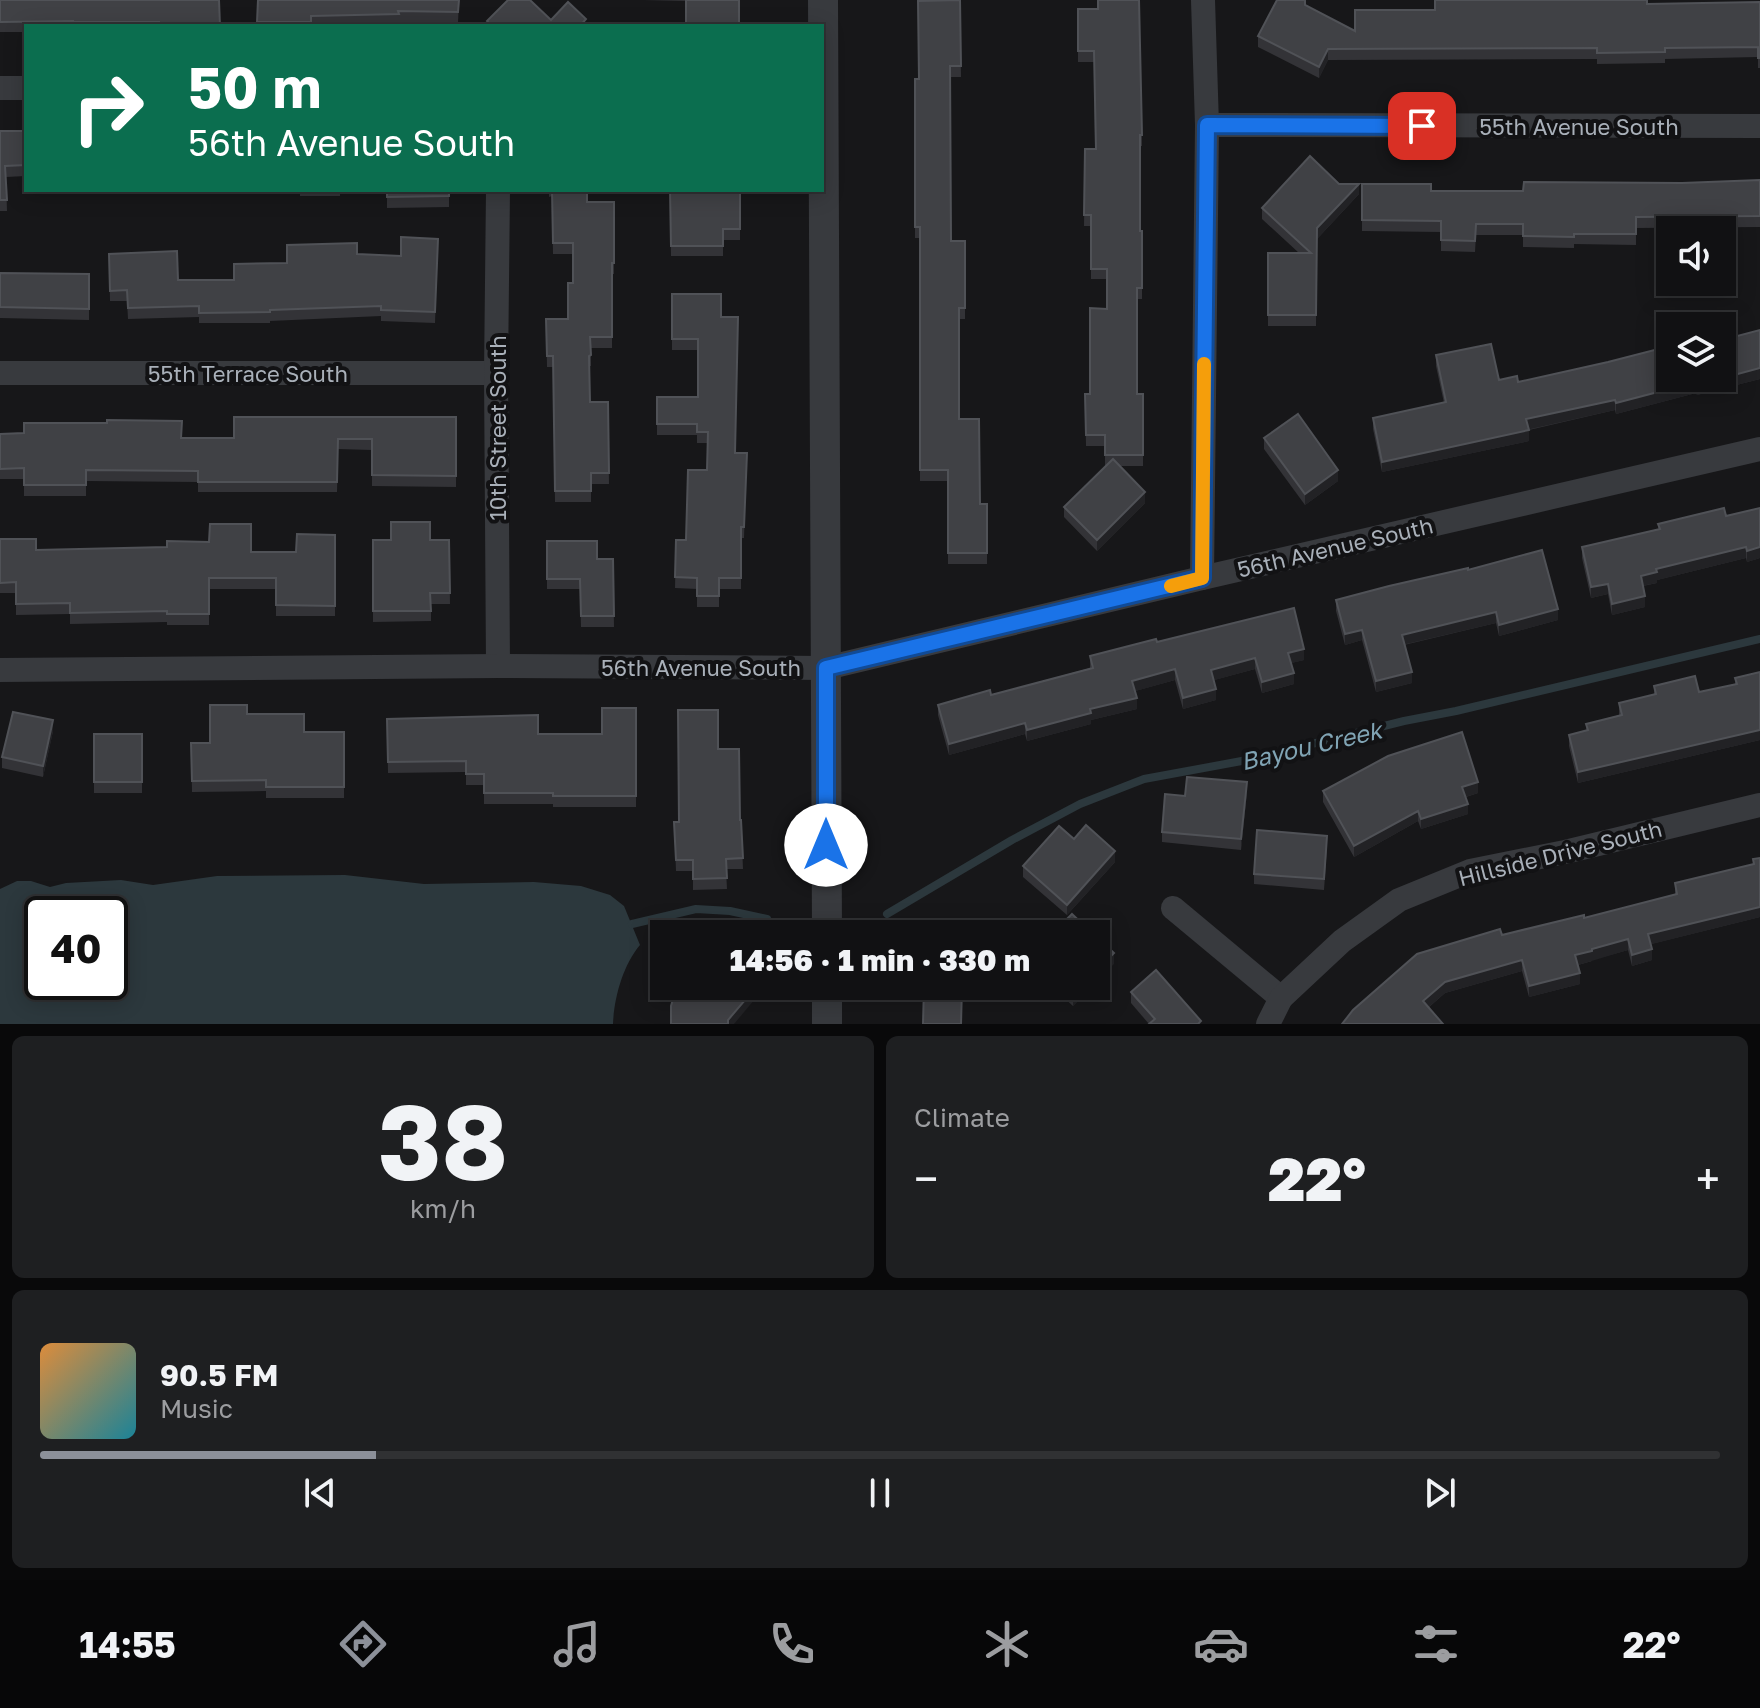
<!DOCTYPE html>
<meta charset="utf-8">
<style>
:root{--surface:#111113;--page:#1e1f21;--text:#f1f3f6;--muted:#9c9da0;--line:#303133;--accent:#8c9099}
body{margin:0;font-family:"Golos Text",sans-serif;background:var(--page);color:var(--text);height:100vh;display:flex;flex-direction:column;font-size:30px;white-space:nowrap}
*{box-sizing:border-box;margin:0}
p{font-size:26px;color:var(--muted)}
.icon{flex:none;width:44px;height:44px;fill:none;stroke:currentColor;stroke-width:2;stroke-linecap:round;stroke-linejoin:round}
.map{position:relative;height:1024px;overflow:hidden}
.side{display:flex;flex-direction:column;gap:12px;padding:12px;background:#09090a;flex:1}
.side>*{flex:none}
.guide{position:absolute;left:24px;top:24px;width:800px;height:168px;border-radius:0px;box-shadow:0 4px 20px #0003,0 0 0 2px var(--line);background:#0b6e4f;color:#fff;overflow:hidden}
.fabs{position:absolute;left:1656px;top:216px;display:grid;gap:16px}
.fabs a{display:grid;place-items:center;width:80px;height:80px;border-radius:0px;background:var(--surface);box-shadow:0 4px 20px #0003,0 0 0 2px var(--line);font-size:40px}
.speed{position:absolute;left:24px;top:896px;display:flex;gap:16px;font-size:40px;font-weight:700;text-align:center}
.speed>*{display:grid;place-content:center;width:104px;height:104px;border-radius:50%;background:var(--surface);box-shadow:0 4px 20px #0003,0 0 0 2px var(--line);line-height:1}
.speed .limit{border:4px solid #111;border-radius:12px;background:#fff;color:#111}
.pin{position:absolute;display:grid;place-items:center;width:68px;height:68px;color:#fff;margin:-34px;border-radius:16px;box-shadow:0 4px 12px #0006}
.me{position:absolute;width:88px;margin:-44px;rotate:0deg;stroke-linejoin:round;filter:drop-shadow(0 0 6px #0008)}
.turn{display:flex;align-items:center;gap:28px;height:168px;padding:0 32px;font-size:36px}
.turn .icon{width:104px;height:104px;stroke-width:2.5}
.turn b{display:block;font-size:56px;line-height:68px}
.big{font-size:60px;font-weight:800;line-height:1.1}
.side .tile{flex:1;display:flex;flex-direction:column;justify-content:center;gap:12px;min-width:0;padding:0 28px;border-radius:12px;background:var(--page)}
.side .dial{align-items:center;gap:0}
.dial b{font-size:104px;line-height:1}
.song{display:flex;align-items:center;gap:24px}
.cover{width:96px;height:96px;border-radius:12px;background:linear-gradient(135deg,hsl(30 70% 55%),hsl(190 70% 35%))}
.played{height:8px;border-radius:4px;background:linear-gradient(90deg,var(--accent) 20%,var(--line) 20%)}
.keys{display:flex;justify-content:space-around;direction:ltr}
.heat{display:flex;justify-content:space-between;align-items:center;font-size:44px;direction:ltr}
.side .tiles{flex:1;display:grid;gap:12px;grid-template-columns:1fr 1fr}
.tile:last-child{grid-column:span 2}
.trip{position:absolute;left:650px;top:920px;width:460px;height:80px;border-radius:0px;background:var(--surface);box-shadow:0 4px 20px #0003,0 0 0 2px var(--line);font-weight:800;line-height:80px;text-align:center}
.tabs{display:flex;height:128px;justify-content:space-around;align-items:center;background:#070708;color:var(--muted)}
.tabs .icon{width:56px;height:56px}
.tabs .on{color:var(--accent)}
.tabs b{font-size:36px;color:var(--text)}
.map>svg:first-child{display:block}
</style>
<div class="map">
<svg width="1760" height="1024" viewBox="0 0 1760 1024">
<rect width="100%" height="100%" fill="#171719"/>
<!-- water -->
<path fill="#2c383d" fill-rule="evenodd" d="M345,875L424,884L534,882L581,886L610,895L624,906L640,945C623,965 614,998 613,1024H0V889L17,881H31L50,887L66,883L121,880L153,885L217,876ZM42,914H110V982H42Z"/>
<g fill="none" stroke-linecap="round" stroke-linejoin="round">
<!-- stream -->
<g stroke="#2c383d" stroke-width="8">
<polyline points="887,914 1012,840 1080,804 1144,779 1247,760 1404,721 1456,711 1760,639"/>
<polyline points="632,924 696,909 730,911 767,919"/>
</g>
<!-- minor -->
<g stroke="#383a3e" stroke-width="24">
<polyline points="0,88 26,88"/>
<polyline points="1207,125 1760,126"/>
<polyline points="0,373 496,373"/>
<polyline points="1202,578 1207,125 1203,0"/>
<polyline points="498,666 496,373 498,190"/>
<polyline points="0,670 498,666 826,668 1202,578 1760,449"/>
<polyline points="1173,908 1281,998"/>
<polyline points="1268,1024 1281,998 1342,941 1399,900 1470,871 1565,852 1760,805"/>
</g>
<!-- tertiary -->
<g stroke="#383a3e" stroke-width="30">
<polyline points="823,0 827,934"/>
<polyline points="827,986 827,1024"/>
</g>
</g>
<!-- wall -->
<g fill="#333337">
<polygon points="0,0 220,26 26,26 26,32 0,32"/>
<polygon points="258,0 459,0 458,23 399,22 399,25 257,26"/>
<polygon points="643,0 739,0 686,1"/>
<polygon points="960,0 961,77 950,77 951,241 965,241 965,319 959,319 959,419 980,504 987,504 987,564 948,564 948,481 920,481 920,238 915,238 915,79 918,79"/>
<polygon points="1760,2 1760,68 1758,68 1758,57 1665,59 1665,63 1597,64 1597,59 1328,60 1319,78 1258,47 1258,36 1305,5 1355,31 1435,10"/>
<polygon points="1078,9 1098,9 1142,135 1142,146 1140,146 1140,231 1142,242 1142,299 1137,299 1137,394 1143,394 1143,466 1120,466 1145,503 1097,551 1064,517 1064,507 1105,466 1105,446 1086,446 1085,394 1090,394 1107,309 1107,279 1091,279 1091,226 1084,226 1085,149 1095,149 1094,62 1078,62"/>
<polygon points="0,131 26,131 26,176 6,177 7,211 0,211"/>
<polygon points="1760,180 1760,227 1636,228 1636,245 1574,244 1574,248 1523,247 1523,235 1476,235 1475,252 1441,251 1441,232 1362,231 1362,220 1431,191 1523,191 1682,183"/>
<polygon points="1339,184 1359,194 1317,239 1316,326 1268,326 1268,253 1299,253 1262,219 1262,208"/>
<polygon points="46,190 133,190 133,192 46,193"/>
<polygon points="190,190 223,190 223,192 190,194"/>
<rect x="300" y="190" width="40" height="6"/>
<polygon points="387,190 449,190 449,207 387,208"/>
<polygon points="549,190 587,190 587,202 614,202 614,274 612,274 612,348 591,348 591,366 589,366 590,402 608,402 609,484 591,484 591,502 555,502 553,367 547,367 546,319 568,319 573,283 573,254 553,254 552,196 549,197"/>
<polygon points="670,190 740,190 740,240 723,240 723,256 671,256"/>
<polygon points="438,239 435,323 381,321 381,316 270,321 270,323 199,323 199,317 128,319 127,301 110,301 109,254 178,280 234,280 287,263 357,254 401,256"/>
<polygon points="0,273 89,274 89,320 0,318"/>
<polygon points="672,294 721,317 736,453 747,453 744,538 741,538 741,589 719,589 719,607 697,607 697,589 675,588 676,540 686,540 707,470 708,443 697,443 697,435 657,435 657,397 698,397 698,350 672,350"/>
<polygon points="1760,330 1760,379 1697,395 1696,393 1616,414 1615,410 1529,430 1529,441 1382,472 1373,429 1373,418 1444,403 1436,366 1436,355 1499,380 1518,382 1670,378"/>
<polygon points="456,417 456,487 372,486 372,450 338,449 337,492 198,492 198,482 86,481 86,496 24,496 24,479 0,479 0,434 234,438"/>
<polygon points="1264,438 1338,481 1305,505 1264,449"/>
<polygon points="1760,508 1760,558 1747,562 1746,558 1657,580 1657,583 1643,586 1645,607 1612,615 1608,594 1591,598 1582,558 1582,547 1658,529 1658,524 1726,516"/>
<polygon points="335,535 335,616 276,616 276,589 209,589 209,625 167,625 167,622 70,624 70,614 16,615 16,593 0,593 0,539 36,550 296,552"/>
<polygon points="373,540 449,540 450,604 431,604 431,621 373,622"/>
<polygon points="547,541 597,559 613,559 614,627 581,627 580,589 547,589"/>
<polygon points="1468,570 1558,620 1499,636 1496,623 1404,645 1412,683 1376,692 1362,640 1345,645 1336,611 1336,600"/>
<polygon points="1157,642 1304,660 1291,663 1294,684 1262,693 1255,669 1214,680 1216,700 1183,709 1175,680 1135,691 1137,709 1091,720 1091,724 1027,741 1025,734 949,755 938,715 938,705 991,695 1090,668 1090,656"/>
<polygon points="1760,672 1760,740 1578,783 1569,746 1569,735 1586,731 1586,724 1619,715 1619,703 1654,695 1654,686 1699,692 1735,684 1735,678"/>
<polygon points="636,708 636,807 553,807 553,804 484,804 484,785 466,785 466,772 388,773 387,719 538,734 602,734"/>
<polygon points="247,714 304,732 344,732 344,798 266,798 266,791 192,792 191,743 210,743"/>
<polygon points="53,731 43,777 2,768 2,757"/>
<rect x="94" y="734" width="48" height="59"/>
<polygon points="718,749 740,820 741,820 743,869 726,869 727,889 693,890 693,871 676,871 674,822 679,822"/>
<polygon points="1323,791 1478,793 1466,797 1468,814 1421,829 1418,821 1354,857 1323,802"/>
<polygon points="1247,792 1241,850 1162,842 1162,832"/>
<polygon points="1074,839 1115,862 1067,915 1023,877 1023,866"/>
<polygon points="1327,847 1324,890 1254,884 1254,874"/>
<polygon points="1760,858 1760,917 1651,944 1652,960 1632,966 1628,950 1592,960 1592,961 1578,965 1580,984 1529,997 1522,971 1445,993 1428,1008 1342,1024 1502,935 1584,918 1675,895 1675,883 1753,864 1753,859"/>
<polygon points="924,986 982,986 981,998 962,998"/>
<polygon points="1051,986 1092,986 1073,1006"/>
<polygon points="1131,992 1201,1024 1149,1024 1131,1003"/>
</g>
<!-- shaded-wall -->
<g fill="#222225">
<polygon points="1328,49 1328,60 1319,78 1319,67"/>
<polygon points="1359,184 1359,194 1317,239 1316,326 1317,228"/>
<polygon points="1760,368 1760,379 1697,395 1697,385"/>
<polygon points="1696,382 1696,393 1616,414 1616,403"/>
<polygon points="1615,400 1615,410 1526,430 1526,419"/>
<polygon points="1529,430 1529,441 1382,472 1382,462"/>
<polygon points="1338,470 1338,481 1305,505 1305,494"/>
<polygon points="1145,492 1145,503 1097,551 1097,540"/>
<polygon points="1746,547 1746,558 1657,580 1657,583 1641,586 1641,576 1656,569"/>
<polygon points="1760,547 1760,558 1747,562 1747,551"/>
<polygon points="1608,584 1608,594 1591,598 1591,587"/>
<polygon points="1645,596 1645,607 1612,615 1612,604"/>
<polygon points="1558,609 1558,620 1499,636 1499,625"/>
<polygon points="1496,612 1496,623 1402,645 1402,635"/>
<polygon points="1362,630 1362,640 1345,645 1345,634"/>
<polygon points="1304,649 1304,660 1288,664 1288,653"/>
<polygon points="1255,658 1255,669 1211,681 1211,670"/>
<polygon points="1175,669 1175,680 1132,692 1132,681"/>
<polygon points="1412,672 1412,683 1376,692 1376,681"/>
<polygon points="1294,673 1294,684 1262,693 1262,682"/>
<polygon points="1216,689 1216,700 1183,709 1183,698"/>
<polygon points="1137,698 1137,709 1091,720 1091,724 1027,741 1027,730 1090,709"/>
<polygon points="53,720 53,731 43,777 43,766"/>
<polygon points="1025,723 1025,734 949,755 949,744"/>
<polygon points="1760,730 1760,740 1578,783 1578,772"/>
<polygon points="1247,782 1247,792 1241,850 1241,839"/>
<polygon points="1478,782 1478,793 1462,798 1462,787"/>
<polygon points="1468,804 1468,814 1421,829 1421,819"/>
<polygon points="1418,811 1418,821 1354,857 1354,846"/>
<polygon points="1115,851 1115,862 1067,915 1067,905"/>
<polygon points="1760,907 1760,917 1648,945 1648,934"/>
<polygon points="1628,939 1628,950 1575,966 1575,955"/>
<polygon points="1652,949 1652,960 1632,966 1632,955"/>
<polygon points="1114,953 1114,964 1096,982 1096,971"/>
<polygon points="1522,960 1522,971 1445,993 1423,1012 1423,1001 1445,982"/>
<polygon points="1580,973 1580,984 1529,997 1529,986"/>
<polygon points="757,986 760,986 760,993 734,1024 728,1024 728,1020"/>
<polygon points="1082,986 1092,986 1073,1006 1073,995"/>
</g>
<!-- building -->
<g fill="#404145" stroke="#505257" stroke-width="2">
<polygon points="0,0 219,0 220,26 159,26 159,22 73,22 73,21 0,22"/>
<polygon points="258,0 459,0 458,12 398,11 399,14 311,16 311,22 257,22"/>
<polygon points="508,0 530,0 551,20 568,2 586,19 580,26 492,26 487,21"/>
<rect x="686" y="0" width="53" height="26"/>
<polygon points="960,0 961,66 950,66 951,241 965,241 965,308 959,308 959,419 979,419 980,504 987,504 987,553 948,553 948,470 920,470 920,227 915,227 915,79 919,79 918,1"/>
<polygon points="1098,0 1139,0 1142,135 1140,135 1140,231 1142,231 1142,288 1137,288 1137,394 1143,394 1143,455 1105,455 1105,435 1086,435 1085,394 1090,394 1090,308 1107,309 1107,269 1091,269 1091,215 1084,215 1085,149 1096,149 1094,51 1078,51 1078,9 1098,9"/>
<polygon points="1277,0 1305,0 1305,5 1355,31 1355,10 1435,10 1435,0 1647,0 1647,4 1760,2 1760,58 1758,58 1758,47 1665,48 1665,52 1597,53 1597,48 1328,49 1319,67 1258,36"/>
<polygon points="0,131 26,131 26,165 5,166 7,200 0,200"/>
<polygon points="1310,156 1339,184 1359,184 1317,228 1316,315 1268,315 1268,253 1311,253 1262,208"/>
<polygon points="1760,180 1760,216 1636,217 1636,234 1574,234 1574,237 1523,236 1523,224 1476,224 1475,241 1441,240 1441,221 1362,220 1362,184 1431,184 1431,191 1523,191 1524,182 1682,183"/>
<polygon points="387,190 449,190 449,196 387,197"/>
<polygon points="552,190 587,190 587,202 614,202 614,263 612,263 612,337 590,337 591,355 589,356 590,402 608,402 609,473 591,473 591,491 555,491 553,356 547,356 546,319 568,319 568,283 573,283 573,243 553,243"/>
<polygon points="670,190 740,190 740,229 723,229 723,246 671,246"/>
<polygon points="401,237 438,239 435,312 381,310 381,306 270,310 270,312 199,313 199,306 128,308 127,290 110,291 109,254 177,251 178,280 234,280 234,264 287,263 287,245 357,243 357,254 401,256"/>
<polygon points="0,273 89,274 89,309 0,307"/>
<polygon points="672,294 721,294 721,317 738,317 735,453 747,453 744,527 741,527 741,578 719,578 719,596 697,596 697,578 675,577 676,540 686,540 688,470 707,470 708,432 697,432 697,424 657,424 657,397 698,397 698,339 672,339"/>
<polygon points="1760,330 1760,368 1697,385 1696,382 1616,403 1615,400 1526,419 1529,430 1382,462 1373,418 1446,402 1436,355 1491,344 1499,380 1517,376 1518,382 1608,362 1670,346 1670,378 1722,378 1722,340"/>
<polygon points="1298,414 1338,470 1305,494 1264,438"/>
<polygon points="234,417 456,417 456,476 372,475 372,439 338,439 337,482 198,482 198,471 86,470 86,485 24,485 24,468 0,469 0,434 24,433 24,423 107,423 107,420 182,421 181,438 234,438"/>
<polygon points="1113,459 1145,492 1097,540 1064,507"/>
<polygon points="1724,508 1726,516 1760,508 1760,547 1747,551 1746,547 1656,569 1657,572 1641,576 1645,596 1612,604 1608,584 1591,587 1582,547 1660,529 1658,524"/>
<polygon points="391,522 430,522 430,540 449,540 450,593 430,593 431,611 373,611 373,540 391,540"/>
<polygon points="210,524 251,524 251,552 296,552 297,534 335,535 335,606 276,605 276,578 209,578 209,614 167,614 167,611 70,613 70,603 16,604 16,582 0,583 0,539 36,539 36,550 167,547 167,541 209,542"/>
<polygon points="547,541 597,541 597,559 613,559 614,616 581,616 580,579 547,579"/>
<polygon points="1542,550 1558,609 1499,625 1496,612 1402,635 1412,672 1376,681 1362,630 1345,634 1336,600 1389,586 1468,568 1468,570"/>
<polygon points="1294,608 1304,649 1288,653 1294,673 1262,682 1255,658 1211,670 1216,689 1183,698 1175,669 1132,681 1137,698 1090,709 1091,713 1027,730 1025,723 949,744 938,705 990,690 991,695 1093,668 1090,656 1156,639 1157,642"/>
<polygon points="1760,672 1760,730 1578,772 1569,735 1588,730 1586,724 1622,715 1619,703 1656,694 1654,686 1695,676 1699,692 1737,684 1735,678"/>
<polygon points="210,705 247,705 247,714 304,714 304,732 344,732 344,787 266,787 266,780 192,781 191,743 210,743"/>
<polygon points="602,708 636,708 636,796 553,796 553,793 484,793 484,774 466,774 466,761 388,762 387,719 538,715 538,734 602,734"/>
<polygon points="678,710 718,710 718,749 739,749 740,820 741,820 743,858 726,859 727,878 693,879 693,860 676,860 674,822 679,822"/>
<polygon points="13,712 53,720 43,766 2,757"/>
<polygon points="1462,732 1478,782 1462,787 1468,804 1421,819 1418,811 1354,846 1323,791 1388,756"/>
<rect x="94" y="734" width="48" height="48"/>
<polygon points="1187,777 1247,782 1241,839 1162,832 1165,794 1185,796"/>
<polygon points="1086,825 1115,851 1067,905 1023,866 1059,826 1074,839"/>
<polygon points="1257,830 1327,836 1324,879 1254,874"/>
<polygon points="1760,858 1760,907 1648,934 1652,949 1632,955 1628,939 1592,949 1592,951 1575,955 1580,973 1529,986 1522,960 1445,982 1423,1001 1443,1024 1342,1024 1353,1010 1417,954 1500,929 1502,935 1584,915 1584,918 1677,894 1675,883 1754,864 1753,859"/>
<polygon points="1072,914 1093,934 1052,934"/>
<polygon points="1096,936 1114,953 1096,971"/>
<polygon points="1156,970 1201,1021 1198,1024 1149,1024 1155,1019 1131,992"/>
<polygon points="677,986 757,986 728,1020 728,1024 671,1024 671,1006"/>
<polygon points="924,986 981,986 981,988 962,987 961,1024 923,1024"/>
<polygon points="1063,986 1082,986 1073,995"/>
</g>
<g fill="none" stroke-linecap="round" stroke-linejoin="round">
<defs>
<polyline id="route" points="826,845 826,668 1202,578 1207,125 1422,126"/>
</defs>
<!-- route casing -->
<use href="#route" stroke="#114b97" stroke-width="20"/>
<!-- route -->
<use href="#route" stroke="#1a73e8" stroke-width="14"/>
<!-- slow -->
<polyline stroke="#f59e0b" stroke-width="14" points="1171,586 1202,578 1204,364"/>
</g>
<g text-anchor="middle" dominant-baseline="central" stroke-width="8" stroke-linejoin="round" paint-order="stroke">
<!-- street labels -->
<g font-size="22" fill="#a9b0b9" stroke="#121214">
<text x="1579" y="126">55th Avenue South</text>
<text x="248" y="373">55th Terrace South</text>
<text transform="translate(497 428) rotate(-90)">10th Street South</text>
<text transform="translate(1335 547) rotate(-13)">56th Avenue South</text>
<text x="701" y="667">56th Avenue South</text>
<text transform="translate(1560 853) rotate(-14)">Hillside Drive South</text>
</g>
<!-- water labels -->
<g font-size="24" font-style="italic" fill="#80a4b4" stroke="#121214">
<text transform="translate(1311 745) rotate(-13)">Bayou Creek</text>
</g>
</g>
</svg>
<div class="fabs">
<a><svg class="icon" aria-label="sound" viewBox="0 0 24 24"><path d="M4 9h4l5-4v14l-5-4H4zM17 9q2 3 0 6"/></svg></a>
<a><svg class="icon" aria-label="layers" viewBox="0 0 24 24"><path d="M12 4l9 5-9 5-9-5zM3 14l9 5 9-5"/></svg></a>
</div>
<div class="speed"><div class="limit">40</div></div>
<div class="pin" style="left:1422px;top:126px;background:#d93025"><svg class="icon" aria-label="arrive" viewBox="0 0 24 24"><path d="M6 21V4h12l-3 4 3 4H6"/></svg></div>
<svg class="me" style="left:826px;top:845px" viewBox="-20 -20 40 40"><circle r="19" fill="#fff"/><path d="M0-13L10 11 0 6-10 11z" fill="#1a73e8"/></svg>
<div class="trip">14:56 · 1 min · 330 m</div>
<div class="guide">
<div class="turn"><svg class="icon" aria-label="right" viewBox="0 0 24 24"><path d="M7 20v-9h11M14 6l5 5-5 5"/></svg><div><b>50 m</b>56th Avenue South</div></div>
</div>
</div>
<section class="side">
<div class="tiles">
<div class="tile dial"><b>38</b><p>km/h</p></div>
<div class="tile"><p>Climate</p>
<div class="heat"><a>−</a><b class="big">22°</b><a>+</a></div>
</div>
<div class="tile">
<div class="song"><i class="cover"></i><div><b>90.5 FM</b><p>Music</p></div></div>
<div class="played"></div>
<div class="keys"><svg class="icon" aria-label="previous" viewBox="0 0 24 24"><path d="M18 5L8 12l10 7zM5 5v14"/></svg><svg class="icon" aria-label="pause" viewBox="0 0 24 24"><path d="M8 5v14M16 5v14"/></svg><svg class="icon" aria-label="next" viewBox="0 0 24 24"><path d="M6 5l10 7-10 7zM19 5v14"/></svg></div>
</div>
</div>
</section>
<nav class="tabs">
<b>14:55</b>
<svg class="icon on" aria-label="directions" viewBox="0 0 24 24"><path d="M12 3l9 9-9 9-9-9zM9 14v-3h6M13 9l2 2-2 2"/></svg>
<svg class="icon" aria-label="music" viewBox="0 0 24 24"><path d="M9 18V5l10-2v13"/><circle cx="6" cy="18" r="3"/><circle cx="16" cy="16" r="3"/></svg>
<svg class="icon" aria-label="phone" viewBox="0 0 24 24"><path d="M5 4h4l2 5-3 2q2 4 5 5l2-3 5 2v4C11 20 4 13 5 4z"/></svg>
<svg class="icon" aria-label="climate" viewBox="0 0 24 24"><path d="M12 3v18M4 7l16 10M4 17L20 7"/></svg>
<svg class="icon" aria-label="car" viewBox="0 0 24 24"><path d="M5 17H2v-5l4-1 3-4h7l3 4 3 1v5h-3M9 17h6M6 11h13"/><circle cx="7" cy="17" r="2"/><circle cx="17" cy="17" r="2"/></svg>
<svg class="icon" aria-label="filters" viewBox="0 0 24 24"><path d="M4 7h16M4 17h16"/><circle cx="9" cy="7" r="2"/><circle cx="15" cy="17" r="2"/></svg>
<b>22°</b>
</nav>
